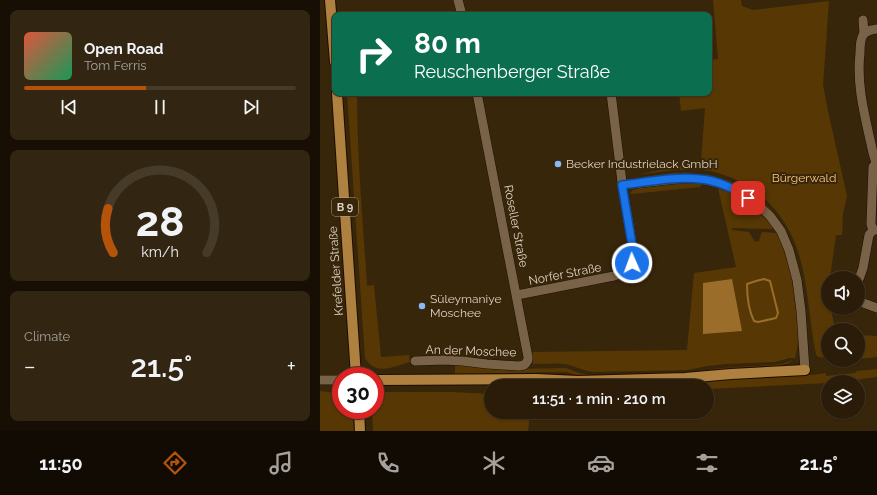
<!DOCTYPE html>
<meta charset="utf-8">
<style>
:root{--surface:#2a1c08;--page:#322512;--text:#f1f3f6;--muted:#a5a19c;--line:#463a29;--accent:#b45309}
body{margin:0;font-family:Raleway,sans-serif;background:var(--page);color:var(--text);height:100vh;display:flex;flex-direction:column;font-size:15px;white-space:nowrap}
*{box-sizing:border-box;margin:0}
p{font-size:13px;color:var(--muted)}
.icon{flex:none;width:22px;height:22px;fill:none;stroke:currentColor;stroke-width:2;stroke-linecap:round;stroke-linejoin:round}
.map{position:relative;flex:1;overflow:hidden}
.drawer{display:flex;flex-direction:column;gap:10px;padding:10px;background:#170f04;width:320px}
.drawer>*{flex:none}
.guide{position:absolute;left:12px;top:12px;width:380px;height:84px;border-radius:8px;box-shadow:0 1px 3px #0004,0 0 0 1px var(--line);background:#0b6e4f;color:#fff;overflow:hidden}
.controls{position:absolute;left:501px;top:271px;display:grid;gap:8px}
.controls a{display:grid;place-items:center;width:44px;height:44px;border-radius:50%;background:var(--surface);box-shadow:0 1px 3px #0004,0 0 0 1px var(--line);font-size:20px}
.speed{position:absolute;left:12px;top:367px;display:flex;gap:8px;font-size:20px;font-weight:700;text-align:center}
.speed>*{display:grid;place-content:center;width:52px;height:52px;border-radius:50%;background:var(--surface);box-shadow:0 1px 3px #0004,0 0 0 1px var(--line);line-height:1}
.speed .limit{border:6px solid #d22;background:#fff;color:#111}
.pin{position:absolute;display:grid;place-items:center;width:34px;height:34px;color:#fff;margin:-17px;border-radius:8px;box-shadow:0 2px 6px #0006}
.me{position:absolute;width:44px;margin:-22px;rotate:358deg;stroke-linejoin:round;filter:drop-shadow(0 0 3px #0008)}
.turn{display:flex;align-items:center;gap:14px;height:84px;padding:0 16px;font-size:18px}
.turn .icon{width:52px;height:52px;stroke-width:2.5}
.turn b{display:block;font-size:28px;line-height:34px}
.big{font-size:30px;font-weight:600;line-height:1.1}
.drawer .widget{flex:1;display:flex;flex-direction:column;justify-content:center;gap:6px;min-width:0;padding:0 14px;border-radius:8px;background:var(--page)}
.drawer .dial{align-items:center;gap:0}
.dial svg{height:104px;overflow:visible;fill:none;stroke:var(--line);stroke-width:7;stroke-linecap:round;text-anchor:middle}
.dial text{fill:var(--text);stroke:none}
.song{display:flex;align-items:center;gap:12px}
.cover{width:48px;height:48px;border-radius:6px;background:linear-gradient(135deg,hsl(10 70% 55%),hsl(150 70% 35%))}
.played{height:4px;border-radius:2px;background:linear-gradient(90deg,var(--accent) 45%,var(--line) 45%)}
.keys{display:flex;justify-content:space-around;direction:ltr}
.heat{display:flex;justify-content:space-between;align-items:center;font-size:22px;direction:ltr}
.trip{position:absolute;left:164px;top:379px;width:230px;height:40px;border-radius:20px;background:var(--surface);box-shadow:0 1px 3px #0004,0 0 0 1px var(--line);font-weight:600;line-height:40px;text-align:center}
.tab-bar{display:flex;height:64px;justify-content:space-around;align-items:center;background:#110b03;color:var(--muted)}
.tab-bar .icon{width:28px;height:28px}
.tab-bar .current{color:var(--accent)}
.tab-bar b{font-size:18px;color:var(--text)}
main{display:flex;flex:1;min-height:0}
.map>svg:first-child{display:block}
</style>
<main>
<section class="drawer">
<div class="widget">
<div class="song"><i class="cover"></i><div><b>Open Road</b><p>Tom Ferris</p></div></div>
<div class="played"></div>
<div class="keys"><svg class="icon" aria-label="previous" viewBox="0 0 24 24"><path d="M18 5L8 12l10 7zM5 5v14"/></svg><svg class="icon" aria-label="pause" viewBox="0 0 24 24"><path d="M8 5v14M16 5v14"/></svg><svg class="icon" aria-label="next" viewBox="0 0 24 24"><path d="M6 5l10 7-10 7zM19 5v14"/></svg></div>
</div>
<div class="widget dial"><svg viewBox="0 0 100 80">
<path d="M14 69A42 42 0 1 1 86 69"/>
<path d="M14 69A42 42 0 0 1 10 35" stroke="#b45309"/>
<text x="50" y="56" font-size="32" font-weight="700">28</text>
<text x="50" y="72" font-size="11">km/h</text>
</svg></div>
<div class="widget"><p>Climate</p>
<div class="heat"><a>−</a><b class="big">21.5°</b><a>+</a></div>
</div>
</section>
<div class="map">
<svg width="557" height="431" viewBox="0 0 557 431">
<rect width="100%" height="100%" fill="#38260b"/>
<!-- green -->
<g fill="#573804">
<path d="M393,0H421L422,6L433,10L509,1L503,85L508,111L527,196L523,214L522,235H516L510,278H508V308H511L515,330H508V358L498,357L496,354C489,322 489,290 480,258C470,222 447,193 412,178C403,174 393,171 383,170C361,168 338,172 316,175L373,163L381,162L385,108L361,111L359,93H389V60L398,59Z"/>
<path d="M27,93H37C37,158 43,222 47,286L54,285L61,357L89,355L90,362C74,366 56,377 45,358Z"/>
<path d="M354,173C388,171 423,181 448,206C454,212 459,220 464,228C455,221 450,210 442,203C426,189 405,177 384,175C361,173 337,177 314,179L310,178H317Z"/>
<polygon points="369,182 386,184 384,185 381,185 380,187 312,194 310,193 313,190 320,187"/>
<path d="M395,185C418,193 438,207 453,227L452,229H449L412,228V230L429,232L435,242L439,241L442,232L457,233C460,239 463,244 465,250C474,274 483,334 475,358H469L455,362L406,364L388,366L367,370L274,372C262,371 254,365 243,364C233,363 223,364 213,364L211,353L213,352L367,350L374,273L416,267L398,188H395Z"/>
<polygon points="538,335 557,336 557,357 538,359"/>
<polygon points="473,360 469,363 458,366 400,370 379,373 261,377 247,372 135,374 135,363 193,369 246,368 259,373 269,375 276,375 372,372 401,368 452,365 462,364"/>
<polygon points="557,369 557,377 508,383 387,389 387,386 219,386 220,385 250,385 444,378 491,375 506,373 506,376 535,373 537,371"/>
<polygon points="0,391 17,393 21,395 21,410 32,410 34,431 0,431"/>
<polygon points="63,392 131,392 171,394 171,412 210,412 208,431 53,431 52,410 55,410 55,397"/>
</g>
<!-- water -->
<polygon fill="#9b6d2a" points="412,279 422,331 383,334 383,283"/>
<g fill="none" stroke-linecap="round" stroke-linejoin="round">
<!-- stream -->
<path stroke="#9b6d2a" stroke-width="2" d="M444,279L450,281L458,313L456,318L438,322L434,321C428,309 427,296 427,284L436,281Z"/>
<defs>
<g id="minor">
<polyline points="138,0 142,15"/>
<polyline points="543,20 544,34"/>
<path d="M557,29C552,30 546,30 543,35C540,40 540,47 540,53C536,87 546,120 553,153L556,163H557"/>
<polyline points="556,163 553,167 551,224 553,230 557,230"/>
<polyline points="302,185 365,178 381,179 401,184 420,192 437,204 450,216 461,231 469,250 477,280 481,311 485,370"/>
<polyline points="538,282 543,268 549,235 553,230"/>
<path d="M197,295L294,276C306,272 311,268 314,256L303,190L291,93"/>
<polyline points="538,301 557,308"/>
<polyline points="95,361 125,360 142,361 167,364 199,366 204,365 206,363 208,360 208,357 157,93"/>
<polyline points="0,380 21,380"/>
</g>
<g id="major">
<polyline points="10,0 15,62"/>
<polyline points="17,93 36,376"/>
<polyline points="55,380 216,379 258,381 365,378 411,374 485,370"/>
<polyline points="39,410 40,431"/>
</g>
</defs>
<!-- minor casing -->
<use href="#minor" stroke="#1f0e00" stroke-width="10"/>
<!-- major casing -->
<use href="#major" stroke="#1f0e00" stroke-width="12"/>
<!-- minor -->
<use href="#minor" stroke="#786348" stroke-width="9"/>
<!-- major -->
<use href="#major" stroke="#ae8140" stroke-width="10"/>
</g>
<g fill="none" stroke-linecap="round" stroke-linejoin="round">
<defs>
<path id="route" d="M312,263L314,256L302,185C326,182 356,176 380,179C396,180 416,189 428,198"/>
</defs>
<!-- route casing -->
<use href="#route" stroke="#114b97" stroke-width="10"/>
<!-- route -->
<use href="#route" stroke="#1a73e8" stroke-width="7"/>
</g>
<!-- markers -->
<g fill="#86bbfb" stroke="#38260b" stroke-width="1.5">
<circle cx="238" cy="164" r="4"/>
<circle cx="102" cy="306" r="4"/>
</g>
<g text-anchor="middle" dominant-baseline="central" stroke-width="4" stroke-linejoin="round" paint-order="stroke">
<!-- shield labels -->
<rect fill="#38260b" stroke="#ad9f8c" stroke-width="1" x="12" y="198" width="26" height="18" rx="3"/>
<g font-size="11" font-weight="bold" fill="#dfd3c4">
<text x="25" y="207">B 9</text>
</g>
<!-- poi labels -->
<g font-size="12" fill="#dfd3c4" stroke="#38260b" text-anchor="start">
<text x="246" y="164">Becker Industrielack GmbH</text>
<text x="110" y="299">Süleymaniye<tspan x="110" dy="14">Moschee</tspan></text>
</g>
<!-- park labels -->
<g font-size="12" fill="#fbc782" stroke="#38260b">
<text x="484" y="178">Bürgerwald</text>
</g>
<!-- street labels -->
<g font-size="12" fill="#dfd3c4" stroke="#38260b">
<text transform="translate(196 226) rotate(79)">Roseller Straße</text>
<text transform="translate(16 271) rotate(-94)">Krefelder Straße</text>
<text transform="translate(245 274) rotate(-11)">Norfer Straße</text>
<text transform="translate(151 351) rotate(2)">An der Moschee</text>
</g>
</g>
</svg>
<div class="controls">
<a><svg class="icon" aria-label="sound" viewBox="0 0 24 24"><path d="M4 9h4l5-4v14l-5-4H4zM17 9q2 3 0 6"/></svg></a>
<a><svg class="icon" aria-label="search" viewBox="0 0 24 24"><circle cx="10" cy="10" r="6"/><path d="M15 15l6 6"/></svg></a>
<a><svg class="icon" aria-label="layers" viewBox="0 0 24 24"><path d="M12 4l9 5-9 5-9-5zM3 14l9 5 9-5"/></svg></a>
</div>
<div class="speed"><div class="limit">30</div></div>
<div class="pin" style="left:428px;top:198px;background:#d93025"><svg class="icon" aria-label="arrive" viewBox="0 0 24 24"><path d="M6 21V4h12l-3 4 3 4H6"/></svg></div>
<svg class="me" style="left:312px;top:263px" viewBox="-20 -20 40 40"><circle r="17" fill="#1a73e8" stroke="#fff" stroke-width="3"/><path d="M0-11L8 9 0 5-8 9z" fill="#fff"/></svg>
<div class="trip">11:51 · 1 min · 210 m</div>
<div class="guide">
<div class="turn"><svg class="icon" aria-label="right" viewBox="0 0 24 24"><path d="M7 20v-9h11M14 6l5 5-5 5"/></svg><div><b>80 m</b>Reuschenberger Straße</div></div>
</div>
</div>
</main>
<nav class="tab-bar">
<b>11:50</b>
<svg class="icon current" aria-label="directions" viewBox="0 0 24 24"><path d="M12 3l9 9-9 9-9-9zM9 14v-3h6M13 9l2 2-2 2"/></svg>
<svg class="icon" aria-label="music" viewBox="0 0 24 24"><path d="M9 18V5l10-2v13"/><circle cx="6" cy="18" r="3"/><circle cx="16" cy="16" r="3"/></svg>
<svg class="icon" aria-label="phone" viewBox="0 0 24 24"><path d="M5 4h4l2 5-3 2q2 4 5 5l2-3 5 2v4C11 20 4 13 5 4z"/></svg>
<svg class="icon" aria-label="climate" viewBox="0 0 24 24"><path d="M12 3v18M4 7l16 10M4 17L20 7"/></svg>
<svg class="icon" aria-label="car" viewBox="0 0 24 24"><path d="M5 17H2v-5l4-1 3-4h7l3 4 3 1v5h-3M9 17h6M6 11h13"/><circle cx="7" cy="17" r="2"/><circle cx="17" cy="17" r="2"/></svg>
<svg class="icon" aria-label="filters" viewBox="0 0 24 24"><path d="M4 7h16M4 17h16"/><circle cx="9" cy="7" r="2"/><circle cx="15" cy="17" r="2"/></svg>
<b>21.5°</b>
</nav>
